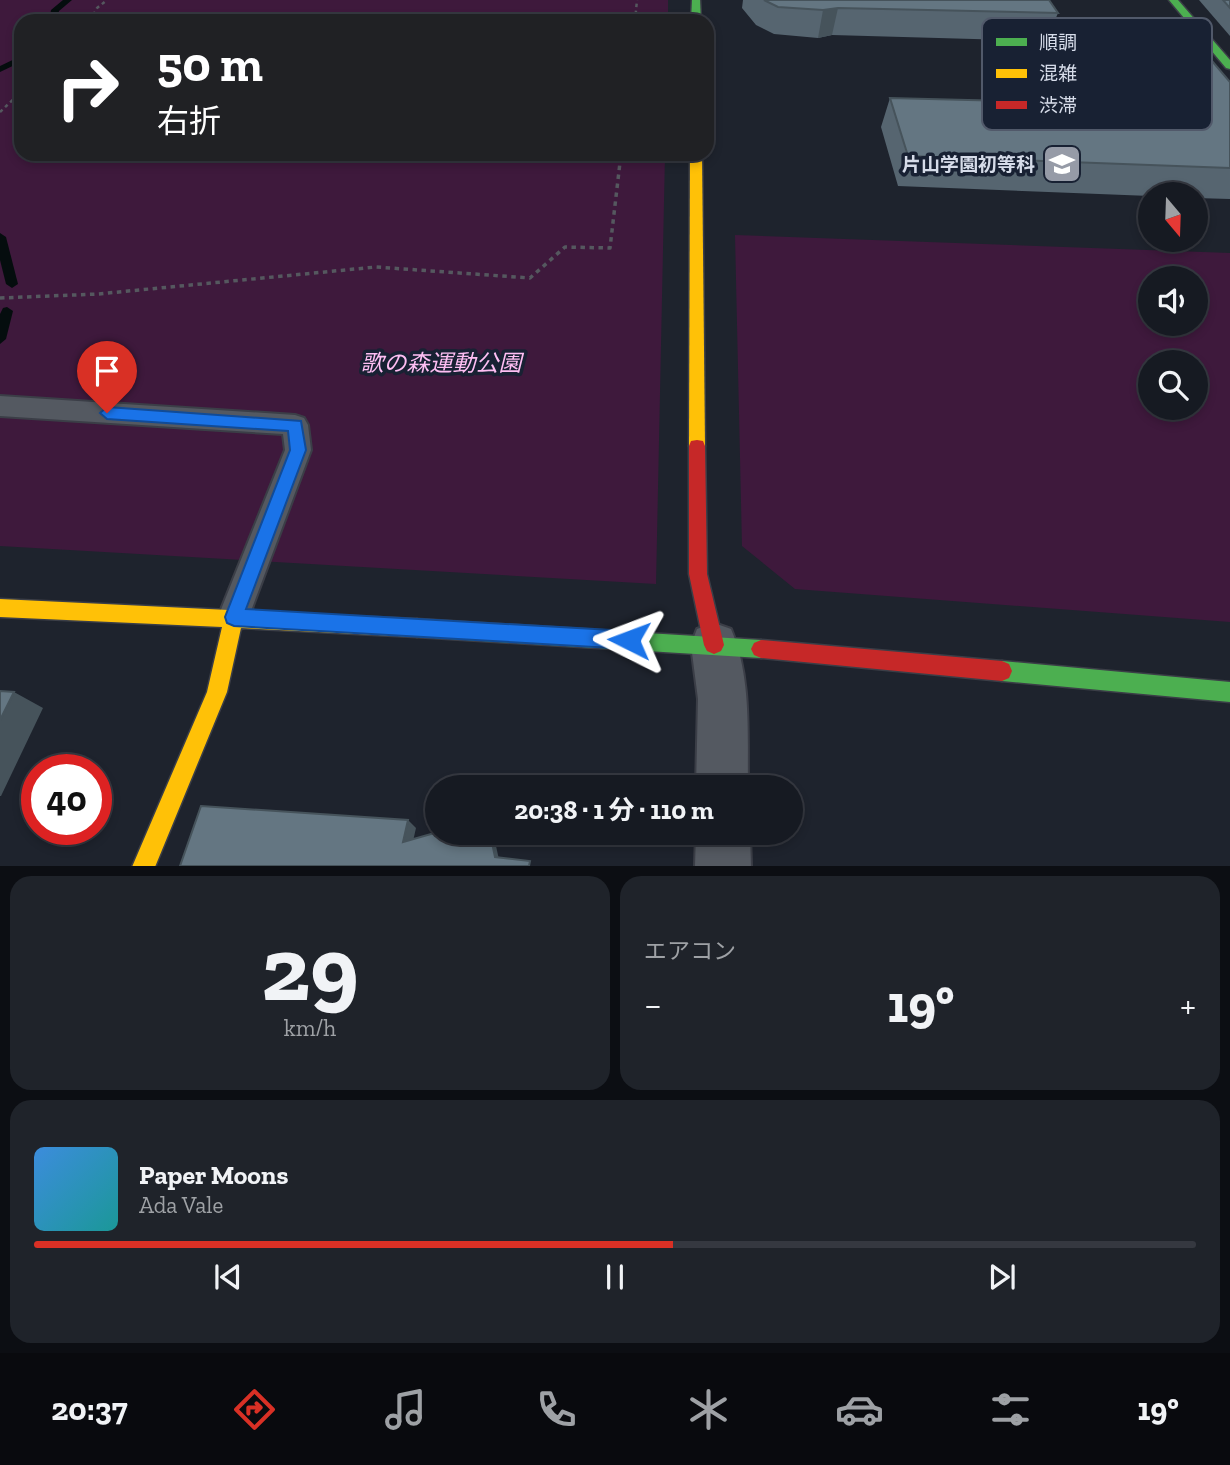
<!DOCTYPE html>
<html lang="ja">
<meta charset="utf-8">
<style>
:root{--surface:#161a22;--page:#1f232a;--text:#f1f3f6;--muted:#9ea1a5;--line:#353840;--accent:#d93025}
body{margin:0;font-family:"Zilla Slab","Noto Sans JP",serif;background:var(--page);color:var(--text);height:100vh;display:flex;flex-direction:column;font-size:26px;white-space:nowrap}
*{box-sizing:border-box;margin:0}
p{font-size:23px;color:var(--muted)}
.icon{flex:none;width:38px;height:38px;fill:none;stroke:currentColor;stroke-width:2;stroke-linecap:round;stroke-linejoin:round}
.map{position:relative;height:866px;overflow:hidden}
.drawer{display:flex;flex-direction:column;gap:10px;padding:10px;background:#0c0e13;flex:1}
.drawer>*{flex:none}
.banner{position:absolute;left:14px;top:14px;width:700px;height:147px;border-radius:21px;box-shadow:0 4px 10px #0003,0 0 0 2px var(--line);background:#202124;color:#fff;overflow:hidden}
.needle{width:46px;rotate:161deg}
.fabs{position:absolute;left:1138px;top:182px;display:grid;gap:14px}
.fabs a{display:grid;place-items:center;width:70px;height:70px;border-radius:50%;background:var(--surface);box-shadow:0 4px 10px #0003,0 0 0 2px var(--line);font-size:35px}
.speed{position:absolute;left:21px;top:754px;display:flex;gap:14px;font-size:35px;font-weight:700;text-align:center}
.speed>*{display:grid;place-content:center;width:91px;height:91px;border-radius:50%;background:var(--surface);box-shadow:0 4px 10px #0003,0 0 0 2px var(--line);line-height:1}
.speed .limit{border:10px solid #d22;background:#fff;color:#111}
.pin{position:absolute;display:grid;place-items:center;width:60px;height:60px;color:#fff;margin:-72px -30px;border-radius:50% 50% 50% 0;rotate:-45deg;box-shadow:0 0 7px #0007}
.pin .icon{rotate:45deg}
.me{position:absolute;width:77px;margin:-38px;rotate:273deg;stroke-linejoin:round;filter:drop-shadow(0 0 5px #0008)}
.turn{display:flex;align-items:center;gap:24px;height:147px;padding:0 28px;font-size:32px}
.turn .icon{width:91px;height:91px;stroke-width:2.5}
.turn b{display:block;font-size:49px;line-height:60px}
.big{font-size:52px;font-weight:700;line-height:1.1}
.drawer .widget{flex:1;display:flex;flex-direction:column;justify-content:center;gap:10px;min-width:0;padding:0 24px;border-radius:21px;background:var(--page)}
.drawer .dial{align-items:center;gap:0}
.dial b{font-size:91px;line-height:1}
.song{display:flex;align-items:center;gap:21px}
.cover{width:84px;height:84px;border-radius:10px;background:linear-gradient(135deg,hsl(210 70% 55%),hsl(180 70% 35%))}
.played{height:7px;border-radius:4px;background:linear-gradient(90deg,var(--accent) 55%,var(--line) 55%)}
.keys{display:flex;justify-content:space-around;direction:ltr}
.heat{display:flex;justify-content:space-between;align-items:center;font-size:38px;direction:ltr}
.drawer .tiles{flex:1;display:grid;gap:10px;grid-template-columns:1fr 1fr}
.widget:last-child{grid-column:span 2}
.trip{position:absolute;left:425px;top:775px;width:378px;height:70px;border-radius:35px;background:var(--surface);box-shadow:0 4px 10px #0003,0 0 0 2px var(--line);font-weight:700;line-height:70px;text-align:center}
.tabs{display:flex;height:112px;justify-content:space-around;align-items:center;background:#090a0e;color:var(--muted)}
.tabs .icon{width:49px;height:49px}
.tabs .on{color:var(--accent)}
.tabs b{font-size:32px;color:var(--text)}
.map>svg:first-child{display:block}
</style>
<div class="map">
<svg width="1230" height="867" viewBox="0 0 1230 867">
<rect width="100%" height="100%" fill="#1e232d"/>
<!-- green -->
<g fill="#3e193c" fill-rule="evenodd">
<polygon points="0,0 668,0 668,21 21,21 21,154 665,154 656,584 0,546"/>
<path d="M735,235L1230,253V622L795,589L742,546ZM1195,278V324H1150V278ZM1195,362V408H1150V362Z"/>
</g>
<g fill="none" stroke-linecap="round" stroke-linejoin="round">
<!-- stream -->
<g fill="#050d0e" fill-rule="evenodd">
<polygon points="63,0 72,0 59,11 57,21 49,21 51,10"/>
<polygon points="21,56 21,62 0,72 0,66"/>
<polygon points="0,233 6,237 18,284 12,288 6,284 0,260"/>
<polygon points="7,307 13,311 6,339 0,344 0,314 3,308"/>
</g>
<defs>
<polygon id="lane" points="0,396 295,415 304,418 308,425 311,450 245,627 234,632 223,627 218,617 285,450 283,434 0,416"/>
<g id="street">
<path d="M714,623L731,629C752,678 747,735 748,788H696L698,699L691,645L697,629Z"/>
<polygon points="696,833 750,833 751,867 695,867"/>
</g>
<g id="fast">
<polygon points="692,0 700,0 701,21 691,21"/>
<polygon points="1169,0 1178,0 1230,60 1230,69 1226,68"/>
<polygon points="417,619 761,640 768,643 771,649 768,655 761,658 417,637 410,634 408,628 410,622"/>
<polygon points="1002,661 1230,682 1230,702 1002,681 995,678 992,671 995,664"/>
</g>
<g id="slow">
<polygon points="690,154 702,154 705,446 703,451 691,451 689,446"/>
<polygon points="0,599 229,610 234,608 240,611 417,619 424,622 426,628 424,634 417,637 241,628 227,692 155,867 132,867 207,692 222,627 0,617"/>
</g>
<g id="jam">
<polygon points="697,440 703,441 705,446 707,574 724,645 721,651 714,654 707,651 704,645 689,574 689,446 691,441"/>
<polygon points="761,640 1002,661 1009,664 1012,671 1009,678 1002,681 761,658 754,655 751,649 754,643"/>
</g>
</defs>
<!-- lane casing -->
<use href="#lane" stroke="#3b3e47" stroke-width="4"/>
<!-- street casing -->
<use href="#street" stroke="#3b3e47" stroke-width="4"/>
<!-- fast casing -->
<use href="#fast" stroke="#3b3e47" stroke-width="3"/>
<!-- slow casing -->
<use href="#slow" stroke="#3b3e47" stroke-width="3"/>
<!-- jam casing -->
<use href="#jam" stroke="#3b3e47" stroke-width="3"/>
<!-- path-far1 -->
<g stroke="#55585f" stroke-width="2.5" stroke-dasharray="3.5 3.5" stroke-linecap="butt">
<polyline points="90,21 97,8 107,0"/>
<polyline points="635,21 637,0"/>
<polyline points="0,112 21,92"/>
</g>
<!-- path -->
<polyline stroke="#55585f" stroke-width="3.5" stroke-dasharray="4.5 4.5" stroke-linecap="butt" points="0,298 98,294 376,267 530,278 565,247 610,248 621,154"/>
<!-- lane -->
<use href="#lane" fill="#545961" fill-rule="evenodd"/>
<!-- street -->
<use href="#street" fill="#545961" fill-rule="evenodd"/>
<!-- fast -->
<use href="#fast" fill="#4caf50" fill-rule="evenodd"/>
<!-- slow -->
<use href="#slow" fill="#ffc107" fill-rule="evenodd"/>
<!-- jam -->
<use href="#jam" fill="#c62828" fill-rule="evenodd"/>
</g>
<!-- wall -->
<g fill="#566570">
<polygon points="743,0 1049,0 1058,13 1046,41 832,35 818,38 774,34 756,25 742,8"/>
<polygon points="1199,0 1230,0 1230,36"/>
<polygon points="1088,45 1230,82 1230,199 1195,198 1195,194 1150,194 1150,196 898,186 881,127 890,98 1092,103 1075,73"/>
</g>
<!-- shaded-wall -->
<g fill="#46535b">
<polygon points="838,8 832,35 818,38 823,10"/>
<polygon points="14,692 43,708 1,796 0,796 0,720"/>
<polygon points="408,820 416,828 411,850 403,842"/>
<polygon points="490,833 491,833 494,837 500,864 495,857"/>
</g>
<!-- building -->
<g fill="#647682" stroke="#46535b" stroke-width="2">
<polygon points="764,0 1049,0 1058,13 838,8 823,10 778,7"/>
<polygon points="1223,0 1230,0 1230,8"/>
<polygon points="1088,45 1201,48 1230,82 1230,168 908,156 890,98 1126,104"/>
<polygon points="0,691 14,692 0,720"/>
<polygon points="201,806 408,820 403,842 438,832 490,833 495,857 530,861 529,866 180,866"/>
</g>
<!-- route -->
<polygon fill="#1a73e8" stroke="#114b97" stroke-width="2" points="107,407 301,421 306,450 246,609 629,631 636,634 639,640 636,646 629,649 234,626 227,623 225,617 290,450 288,431 107,419 100,413"/>
<!-- icons -->
<defs>
<symbol id="school-square" viewBox="-11 -11 22 22"><rect x="-9" y="-9" width="18" height="18" rx="4" fill="#969ba7" stroke="#182133"/><path d="M0-5L7-2L0 1L-7-2ZM-4 1L0 2.5L4 1V4Q0 6-4 4Z" fill="#fff"/></symbol>
</defs>
<g fill-rule="evenodd">
<use href="#school-square" x="1040" y="142" width="44" height="44"/>
</g>
<g text-anchor="middle" dominant-baseline="central" stroke-width="7" stroke-linejoin="round" paint-order="stroke">
<!-- far-poi labels -->
<g font-size="19" font-weight="bold" fill="#d6dce9" stroke="#182133" text-anchor="end">
<text x="1035" y="164">片山学園初等科</text>
</g>
<!-- park labels -->
<g font-size="23" font-style="italic" fill="#febef3" stroke="#182133">
<text x="441" y="363">歌の森運動公園</text>
</g>
</g>
<!-- legend -->
<rect x="982" y="18" width="230" height="112" rx="10" fill="#182133" stroke="#51596a" stroke-width="2"/>
<rect x="996" y="38" width="31" height="8" fill="#4caf50"/>
<rect x="996" y="69" width="31" height="9" fill="#ffc107"/>
<rect x="996" y="101" width="31" height="8" fill="#c62828"/>
<g font-size="19" fill="#d6dce9">
<text x="1039" y="49">順調</text>
<text x="1039" y="80">混雑</text>
<text x="1039" y="112">渋滞</text>
</g>
</svg>
<div class="fabs">
<a><svg class="needle" viewBox="-14 -14 28 28"><path d="M0-13l5 13h-10z" fill="#e53935"/><path d="M0 13l5-13h-10z" fill="#9ea1a5"/></svg></a>
<a><svg class="icon" aria-label="sound" viewBox="0 0 24 24"><path d="M4 9h4l5-4v14l-5-4H4zM17 9q2 3 0 6"/></svg></a>
<a><svg class="icon" aria-label="search" viewBox="0 0 24 24"><circle cx="10" cy="10" r="6"/><path d="M15 15l6 6"/></svg></a>
</div>
<div class="speed"><div class="limit">40</div></div>
<div class="pin" style="left:107px;top:413px;background:#d93025"><svg class="icon" aria-label="arrive" viewBox="0 0 24 24"><path d="M6 21V4h12l-3 4 3 4H6"/></svg></div>
<svg class="me" style="left:629px;top:640px" viewBox="-20 -20 40 40"><path d="M0-17L14 15 0 8-14 15z" fill="#1a73e8" stroke="#fff" stroke-width="4"/></svg>
<div class="trip">20:38 · 1 分 · 110 m</div>
<div class="banner">
<div class="turn"><svg class="icon" aria-label="right" viewBox="0 0 24 24"><path d="M7 20v-9h11M14 6l5 5-5 5"/></svg><div><b>50 m</b>右折</div></div>
</div>
</div>
<section class="drawer">
<div class="tiles">
<div class="widget dial"><b>29</b><p>km/h</p></div>
<div class="widget"><p>エアコン</p>
<div class="heat"><a>−</a><b class="big">19°</b><a>+</a></div>
</div>
<div class="widget">
<div class="song"><i class="cover"></i><div><b>Paper Moons</b><p>Ada Vale</p></div></div>
<div class="played"></div>
<div class="keys"><svg class="icon" aria-label="previous" viewBox="0 0 24 24"><path d="M18 5L8 12l10 7zM5 5v14"/></svg><svg class="icon" aria-label="pause" viewBox="0 0 24 24"><path d="M8 5v14M16 5v14"/></svg><svg class="icon" aria-label="next" viewBox="0 0 24 24"><path d="M6 5l10 7-10 7zM19 5v14"/></svg></div>
</div>
</div>
</section>
<nav class="tabs">
<b>20:37</b>
<svg class="icon on" aria-label="directions" viewBox="0 0 24 24"><path d="M12 3l9 9-9 9-9-9zM9 14v-3h6M13 9l2 2-2 2"/></svg>
<svg class="icon" aria-label="music" viewBox="0 0 24 24"><path d="M9 18V5l10-2v13"/><circle cx="6" cy="18" r="3"/><circle cx="16" cy="16" r="3"/></svg>
<svg class="icon" aria-label="phone" viewBox="0 0 24 24"><path d="M5 4h4l2 5-3 2q2 4 5 5l2-3 5 2v4C11 20 4 13 5 4z"/></svg>
<svg class="icon" aria-label="climate" viewBox="0 0 24 24"><path d="M12 3v18M4 7l16 10M4 17L20 7"/></svg>
<svg class="icon" aria-label="car" viewBox="0 0 24 24"><path d="M5 17H2v-5l4-1 3-4h7l3 4 3 1v5h-3M9 17h6M6 11h13"/><circle cx="7" cy="17" r="2"/><circle cx="17" cy="17" r="2"/></svg>
<svg class="icon" aria-label="filters" viewBox="0 0 24 24"><path d="M4 7h16M4 17h16"/><circle cx="9" cy="7" r="2"/><circle cx="15" cy="17" r="2"/></svg>
<b>19°</b>
</nav>
